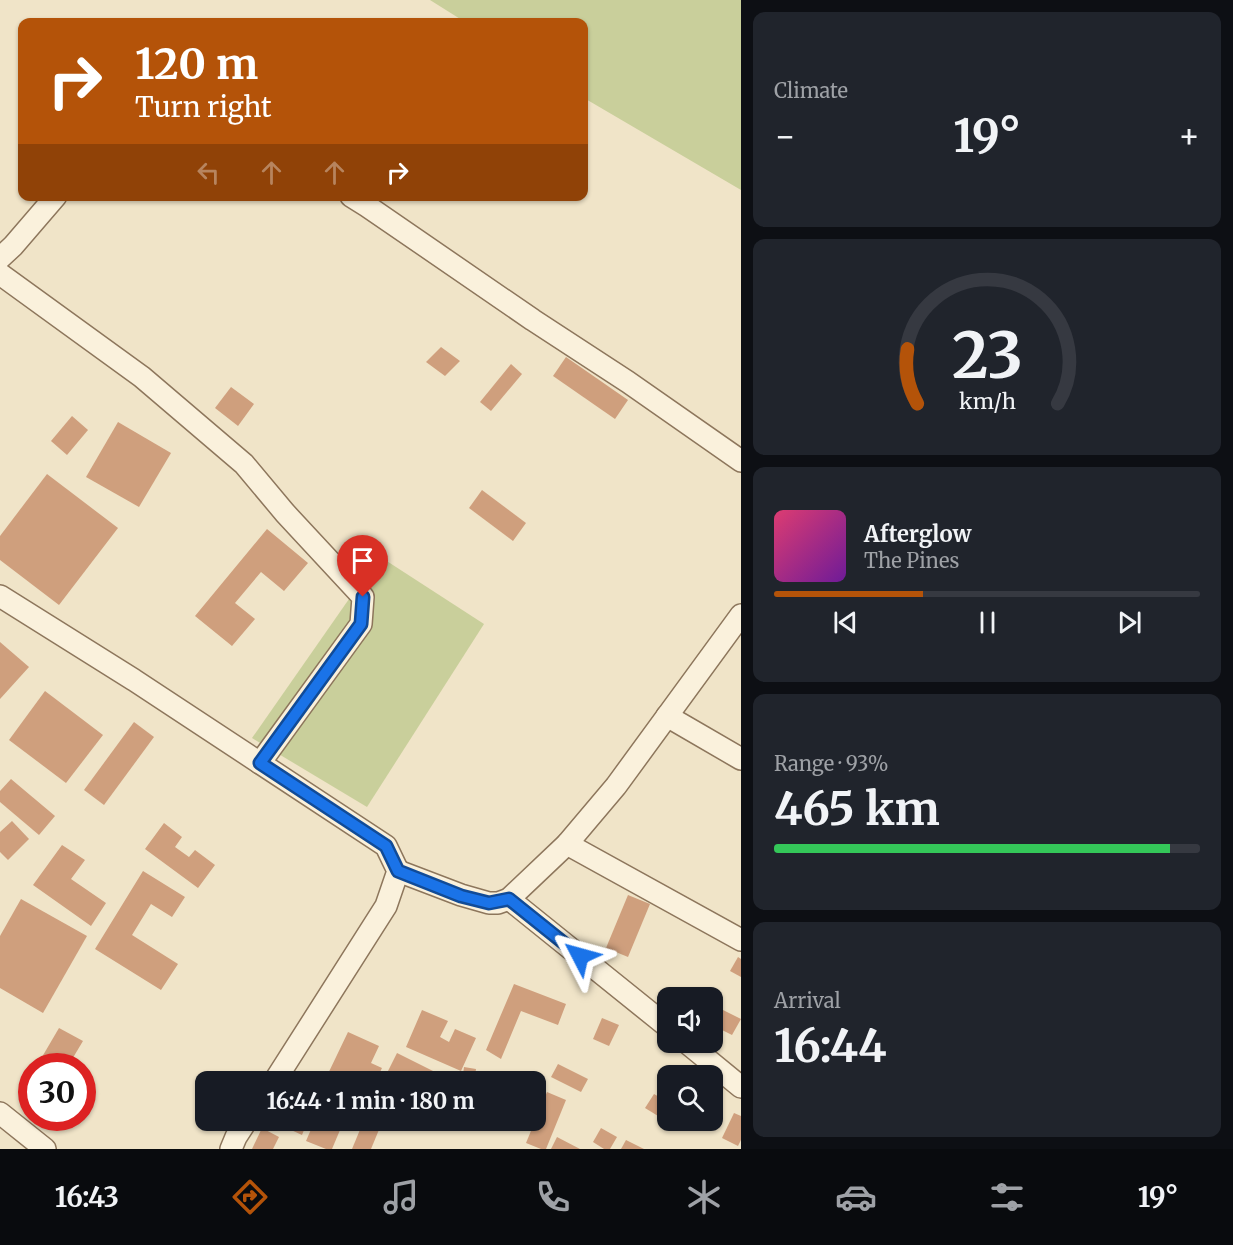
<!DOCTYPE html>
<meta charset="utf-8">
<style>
:root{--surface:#171b24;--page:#20242c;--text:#f1f3f6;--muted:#9ea1a6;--line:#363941;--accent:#b45309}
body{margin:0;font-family:Merriweather,serif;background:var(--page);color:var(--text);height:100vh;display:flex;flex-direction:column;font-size:22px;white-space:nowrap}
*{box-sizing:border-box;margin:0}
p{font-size:20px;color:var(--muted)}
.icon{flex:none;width:33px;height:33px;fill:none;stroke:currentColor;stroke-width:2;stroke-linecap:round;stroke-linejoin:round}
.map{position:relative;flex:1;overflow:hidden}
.drawer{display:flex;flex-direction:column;gap:12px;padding:12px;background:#0d0f14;width:492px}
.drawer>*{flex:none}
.guide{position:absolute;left:18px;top:18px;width:570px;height:183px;border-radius:12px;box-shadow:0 2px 4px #0004;background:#b45309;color:#fff;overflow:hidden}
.buttons{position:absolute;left:657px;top:987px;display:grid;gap:12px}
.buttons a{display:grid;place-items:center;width:66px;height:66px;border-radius:12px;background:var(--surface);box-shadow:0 2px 4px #0004;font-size:30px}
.speed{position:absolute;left:18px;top:1053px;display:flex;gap:12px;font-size:30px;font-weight:700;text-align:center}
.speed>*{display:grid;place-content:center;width:78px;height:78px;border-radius:50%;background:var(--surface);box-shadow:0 2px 4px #0004;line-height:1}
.speed .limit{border:9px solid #d22;background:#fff;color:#111}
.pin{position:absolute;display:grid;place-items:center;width:51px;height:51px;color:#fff;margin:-62px -26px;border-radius:50% 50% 50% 0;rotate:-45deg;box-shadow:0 0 6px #0007}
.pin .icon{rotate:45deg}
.me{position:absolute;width:66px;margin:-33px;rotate:309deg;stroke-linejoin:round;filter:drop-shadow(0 0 4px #0008)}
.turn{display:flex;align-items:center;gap:21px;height:126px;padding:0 18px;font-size:27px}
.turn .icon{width:78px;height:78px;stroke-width:2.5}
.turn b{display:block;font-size:42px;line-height:51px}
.lanes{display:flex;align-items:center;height:57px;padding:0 18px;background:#0003;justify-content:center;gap:30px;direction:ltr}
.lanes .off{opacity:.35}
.big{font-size:45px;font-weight:700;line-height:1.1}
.drawer .card{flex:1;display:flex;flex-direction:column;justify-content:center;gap:9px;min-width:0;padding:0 21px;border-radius:12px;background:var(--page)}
.drawer .dial{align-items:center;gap:0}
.dial svg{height:156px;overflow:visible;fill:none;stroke:var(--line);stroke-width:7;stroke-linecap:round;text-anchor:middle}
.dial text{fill:var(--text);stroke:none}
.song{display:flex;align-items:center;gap:18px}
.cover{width:72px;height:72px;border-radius:9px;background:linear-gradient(135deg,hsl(340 70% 55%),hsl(280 70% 35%))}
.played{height:6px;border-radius:3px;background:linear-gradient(90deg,var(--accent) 35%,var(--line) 35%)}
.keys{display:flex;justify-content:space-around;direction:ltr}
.heat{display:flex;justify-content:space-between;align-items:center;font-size:33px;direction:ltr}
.charge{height:9px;border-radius:4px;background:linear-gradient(90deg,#34c759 93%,var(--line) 0)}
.trip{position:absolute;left:195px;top:1071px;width:351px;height:60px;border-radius:12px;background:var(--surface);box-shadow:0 2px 4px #0004;font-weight:700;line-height:60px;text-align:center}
.dock{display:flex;height:96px;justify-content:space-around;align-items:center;background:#090b0e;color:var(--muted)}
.dock .icon{width:42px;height:42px}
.dock .on{color:var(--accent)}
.dock b{font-size:27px;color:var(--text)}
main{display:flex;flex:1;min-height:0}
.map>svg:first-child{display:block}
</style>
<main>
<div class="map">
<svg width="741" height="1149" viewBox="0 0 741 1149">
<rect width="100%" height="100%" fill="#f0e4c8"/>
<!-- green -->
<g fill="#c9cf9b">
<polygon points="430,0 741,0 741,190 584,98 584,22 465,22"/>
<polygon points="379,556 484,624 367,807 252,738"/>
</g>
<!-- building -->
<g fill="#cf9f7d">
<polygon points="441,347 460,361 445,376 426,362"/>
<polygon points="566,357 628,400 615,419 553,376"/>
<polygon points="511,364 522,374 491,411 480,402"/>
<polygon points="231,387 254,404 238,426 215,408"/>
<polygon points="72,416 88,430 67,455 51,441"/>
<polygon points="118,422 171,453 139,507 86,477"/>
<polygon points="47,474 118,528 59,605 0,560 0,536"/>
<polygon points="482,490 526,523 513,541 469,508"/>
<polygon points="267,529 308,563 284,591 261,572 235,603 255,619 232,646 195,616"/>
<polygon points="0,642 29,667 0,699"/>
<polygon points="45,691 103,735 66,783 9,740"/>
<polygon points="134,722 154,737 104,805 84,790"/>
<polygon points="11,779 55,816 39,835 0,802 0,791"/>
<polygon points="12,821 29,839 8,860 0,852 0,832"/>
<polygon points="164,823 182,837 175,847 189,857 195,850 215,865 198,888 145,849"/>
<polygon points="62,845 85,860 71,879 106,903 91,926 33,885"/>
<polygon points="143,871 185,897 172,917 151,904 132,935 178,964 161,990 95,949"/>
<polygon points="628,895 650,904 628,957 606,948"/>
<polygon points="21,899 87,936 43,1013 0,988 0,936"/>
<polygon points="738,957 741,959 741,977 730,971"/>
<polygon points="514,984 566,1004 558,1025 521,1011 501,1059 486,1050"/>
<polygon points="719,1008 741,1019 732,1035 712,1025 712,1021"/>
<polygon points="422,1010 448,1021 440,1037 449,1042 455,1029 476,1038 461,1071 406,1047"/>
<polygon points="602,1018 619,1025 609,1046 593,1039"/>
<polygon points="59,1028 83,1041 68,1066 58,1066 42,1057"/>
<polygon points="348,1032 379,1046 371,1063 382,1068 375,1082 368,1082 363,1080 362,1082 329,1082 325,1080"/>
<polygon points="397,1053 435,1072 430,1082 400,1082 386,1075"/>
<polygon points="558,1064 588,1079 581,1092 551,1077"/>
<polygon points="464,1067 476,1069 474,1082 462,1082"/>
<polygon points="289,1070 302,1076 300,1082 284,1082"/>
<polygon points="547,1092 566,1100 546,1149 541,1149 526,1143"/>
<polygon points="654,1094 668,1102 668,1113 663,1119 645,1108"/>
<polygon points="734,1113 741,1116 741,1140 738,1146 722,1138"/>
<polygon points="292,1120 308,1120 302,1135 289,1129"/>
<polygon points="315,1120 340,1130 332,1149 326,1149 306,1141"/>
<polygon points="364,1120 383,1120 371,1149 352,1149"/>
<polygon points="262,1128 279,1137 273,1149 252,1149"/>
<polygon points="601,1128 617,1137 610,1149 604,1149 593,1142"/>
<polygon points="557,1137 580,1149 551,1149"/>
<polygon points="626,1140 644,1149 621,1149"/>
</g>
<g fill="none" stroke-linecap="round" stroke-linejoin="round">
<defs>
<g id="minor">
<polyline points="351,196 367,206 533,320 628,382 741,461"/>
<polyline points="0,258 13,246 56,196"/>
<polyline points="0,274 142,377 244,464 285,513 363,597 361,624 260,763"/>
<polyline points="0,596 134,680 386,846 398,871 386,906 274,1082"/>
<polyline points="667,716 741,759"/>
<polyline points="567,844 741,940"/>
<polyline points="398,871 461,895 489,903 498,903 509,899 567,844 616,786 741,615"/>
<polyline points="509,899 668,1027"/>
<polyline points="686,1042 741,1087"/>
<polyline points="0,1113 45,1149"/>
<polyline points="231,1149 236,1137 247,1120"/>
</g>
</defs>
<!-- minor casing -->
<use href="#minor" stroke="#8d765c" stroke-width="24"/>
<!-- minor -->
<use href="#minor" stroke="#faf1dc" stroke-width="21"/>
</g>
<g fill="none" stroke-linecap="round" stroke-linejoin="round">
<defs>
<polyline id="route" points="363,597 361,624 260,763 386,846 398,871 461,896 489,903 509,899 580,956"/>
</defs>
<!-- route casing -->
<use href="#route" stroke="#114b97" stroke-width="15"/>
<!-- route -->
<use href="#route" stroke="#1a73e8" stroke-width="10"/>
</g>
</svg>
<div class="buttons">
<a><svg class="icon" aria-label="sound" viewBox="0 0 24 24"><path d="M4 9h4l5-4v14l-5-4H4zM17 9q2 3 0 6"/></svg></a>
<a><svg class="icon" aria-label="search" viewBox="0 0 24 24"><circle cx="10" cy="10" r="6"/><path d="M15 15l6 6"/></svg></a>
</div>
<div class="speed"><div class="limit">30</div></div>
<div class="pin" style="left:363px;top:597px;background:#d93025"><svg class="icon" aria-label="arrive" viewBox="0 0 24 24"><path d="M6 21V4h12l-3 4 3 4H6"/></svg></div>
<svg class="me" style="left:580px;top:956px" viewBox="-20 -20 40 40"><path d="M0-17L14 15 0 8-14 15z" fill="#1a73e8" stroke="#fff" stroke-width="4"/></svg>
<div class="trip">16:44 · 1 min · 180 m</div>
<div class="guide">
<div class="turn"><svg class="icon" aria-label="right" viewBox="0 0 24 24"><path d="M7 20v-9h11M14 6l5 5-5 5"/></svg><div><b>120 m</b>Turn right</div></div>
<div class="lanes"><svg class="icon off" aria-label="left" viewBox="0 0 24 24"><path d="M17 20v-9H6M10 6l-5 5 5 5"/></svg><svg class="icon off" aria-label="ahead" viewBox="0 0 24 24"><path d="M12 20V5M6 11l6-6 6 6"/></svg><svg class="icon off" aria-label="ahead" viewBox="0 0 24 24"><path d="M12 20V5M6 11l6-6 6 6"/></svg><svg class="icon" aria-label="right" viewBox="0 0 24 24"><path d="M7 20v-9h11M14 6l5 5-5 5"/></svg></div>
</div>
</div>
<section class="drawer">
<div class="card"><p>Climate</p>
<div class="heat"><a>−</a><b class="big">19°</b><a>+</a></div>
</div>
<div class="card dial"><svg viewBox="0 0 100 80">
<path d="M14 69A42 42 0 1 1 86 69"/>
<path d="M14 69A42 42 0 0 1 9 41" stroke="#b45309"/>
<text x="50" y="56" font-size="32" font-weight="700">23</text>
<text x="50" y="72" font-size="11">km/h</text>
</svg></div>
<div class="card">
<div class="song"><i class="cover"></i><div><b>Afterglow</b><p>The Pines</p></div></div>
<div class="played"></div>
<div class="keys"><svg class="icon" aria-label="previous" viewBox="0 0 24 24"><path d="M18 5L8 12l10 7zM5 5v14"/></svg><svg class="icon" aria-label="pause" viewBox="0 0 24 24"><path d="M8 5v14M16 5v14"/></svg><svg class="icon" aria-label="next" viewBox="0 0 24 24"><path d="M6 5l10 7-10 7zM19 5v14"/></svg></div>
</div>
<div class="card"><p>Range · 93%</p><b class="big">465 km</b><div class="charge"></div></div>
<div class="card"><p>Arrival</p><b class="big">16:44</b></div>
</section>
</main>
<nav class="dock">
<b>16:43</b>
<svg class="icon on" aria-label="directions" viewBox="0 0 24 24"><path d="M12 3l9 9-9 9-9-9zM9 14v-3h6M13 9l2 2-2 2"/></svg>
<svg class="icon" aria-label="music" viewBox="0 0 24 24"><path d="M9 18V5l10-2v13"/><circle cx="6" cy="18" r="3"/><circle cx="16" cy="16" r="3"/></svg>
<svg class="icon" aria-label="phone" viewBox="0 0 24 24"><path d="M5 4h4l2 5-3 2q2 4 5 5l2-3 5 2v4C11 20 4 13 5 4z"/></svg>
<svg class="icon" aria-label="climate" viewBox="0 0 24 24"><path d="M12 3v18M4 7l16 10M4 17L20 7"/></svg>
<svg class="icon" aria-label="car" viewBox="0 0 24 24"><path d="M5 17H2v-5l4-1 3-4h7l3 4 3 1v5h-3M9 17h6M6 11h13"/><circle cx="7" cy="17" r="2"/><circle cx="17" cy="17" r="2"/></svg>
<svg class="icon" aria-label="filters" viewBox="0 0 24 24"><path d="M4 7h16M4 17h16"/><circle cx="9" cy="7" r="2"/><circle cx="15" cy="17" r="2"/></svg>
<b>19°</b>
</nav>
